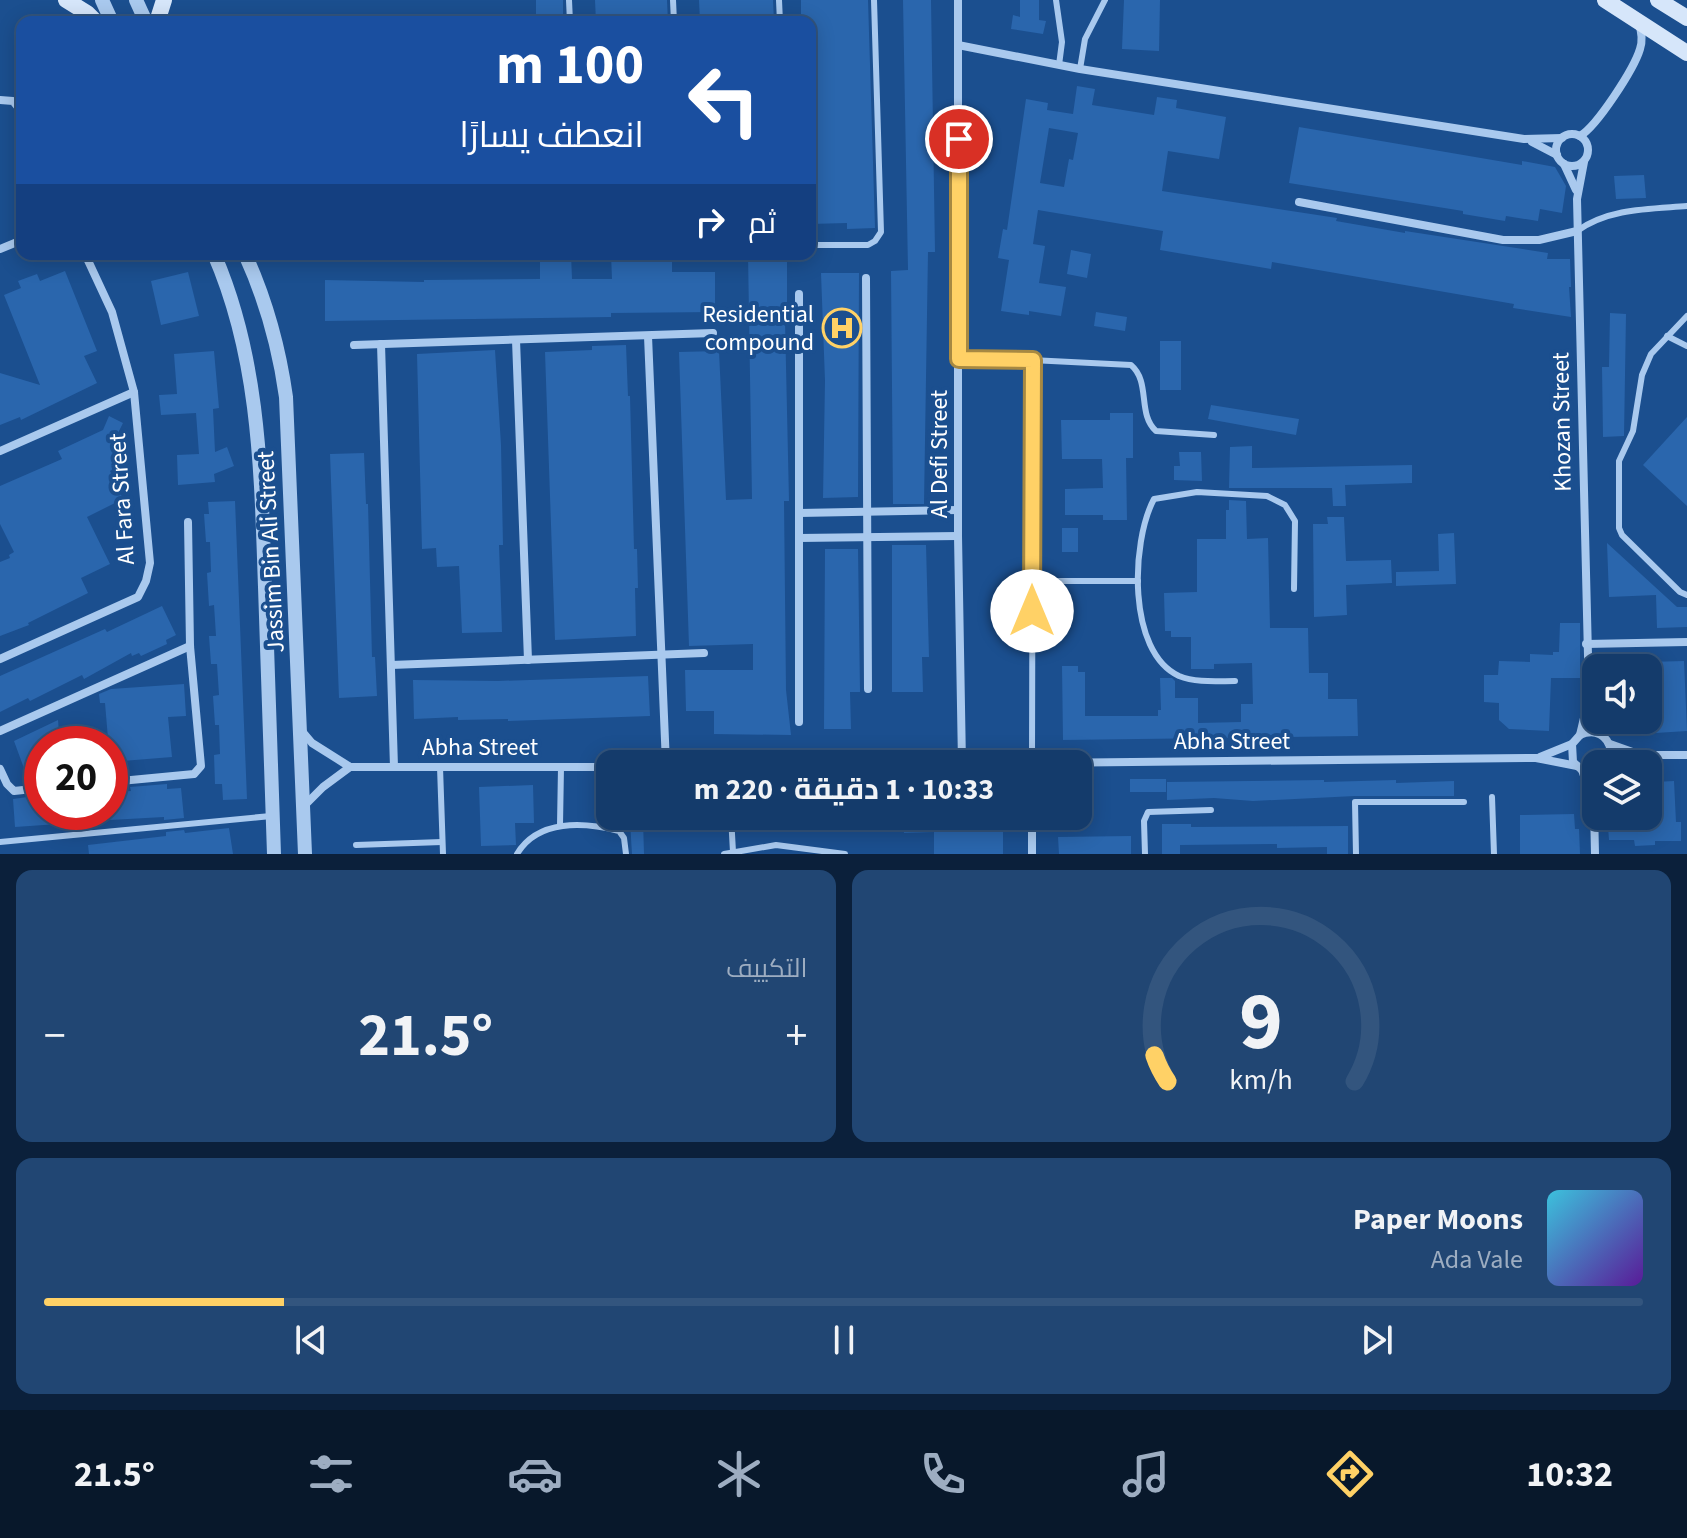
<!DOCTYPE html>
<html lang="ar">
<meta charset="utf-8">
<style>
:root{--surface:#143b6b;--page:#214673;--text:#f1f3f6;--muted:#9dadc1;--line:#33557e;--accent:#ffd166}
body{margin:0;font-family:"Source Sans 3",Cairo,sans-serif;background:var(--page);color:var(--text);direction:rtl;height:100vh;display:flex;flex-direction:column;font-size:30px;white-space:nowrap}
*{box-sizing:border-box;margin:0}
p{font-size:26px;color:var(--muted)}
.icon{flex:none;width:44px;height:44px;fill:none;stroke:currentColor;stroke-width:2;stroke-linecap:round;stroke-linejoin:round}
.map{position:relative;height:854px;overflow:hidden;direction:ltr}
.details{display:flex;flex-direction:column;gap:16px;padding:16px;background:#0b203b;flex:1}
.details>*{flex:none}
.top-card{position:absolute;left:16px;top:16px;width:800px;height:244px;border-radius:16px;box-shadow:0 4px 20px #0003,0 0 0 2px var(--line);direction:rtl;background:#1a4fa0;color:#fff;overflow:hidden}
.fabs{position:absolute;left:1582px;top:654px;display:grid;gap:16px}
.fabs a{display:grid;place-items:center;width:80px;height:80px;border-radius:16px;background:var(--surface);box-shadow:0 4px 20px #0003,0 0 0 2px var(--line);font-size:40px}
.speed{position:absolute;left:24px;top:726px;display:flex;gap:16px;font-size:40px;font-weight:700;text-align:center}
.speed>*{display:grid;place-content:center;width:104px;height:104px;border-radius:50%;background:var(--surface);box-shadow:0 4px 20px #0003,0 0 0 2px var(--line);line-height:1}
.speed .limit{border:12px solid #d22;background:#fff;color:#111}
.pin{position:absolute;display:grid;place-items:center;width:68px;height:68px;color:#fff;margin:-34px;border:4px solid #fff;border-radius:50%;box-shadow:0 2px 8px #0007}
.me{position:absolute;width:88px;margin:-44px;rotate:0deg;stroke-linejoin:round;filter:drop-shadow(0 0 6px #0008)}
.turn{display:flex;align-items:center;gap:28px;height:168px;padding:0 40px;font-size:36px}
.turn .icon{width:104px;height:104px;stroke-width:2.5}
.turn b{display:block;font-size:56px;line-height:68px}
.then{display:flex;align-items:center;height:76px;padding:0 40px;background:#0003;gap:16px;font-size:30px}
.big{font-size:60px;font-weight:700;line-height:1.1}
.details .card{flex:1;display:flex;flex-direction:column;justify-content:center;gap:12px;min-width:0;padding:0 28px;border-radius:16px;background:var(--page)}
.details .dial{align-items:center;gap:0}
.dial svg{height:208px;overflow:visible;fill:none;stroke:var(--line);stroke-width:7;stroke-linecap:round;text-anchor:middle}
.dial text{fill:var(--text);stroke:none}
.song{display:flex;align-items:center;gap:24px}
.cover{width:96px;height:96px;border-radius:12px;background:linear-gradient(135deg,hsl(190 70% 55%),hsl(270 70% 35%))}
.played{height:8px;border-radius:4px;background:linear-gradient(90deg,var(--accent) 15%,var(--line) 15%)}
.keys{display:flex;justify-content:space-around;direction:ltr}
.heat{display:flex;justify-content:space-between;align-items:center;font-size:44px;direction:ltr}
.details .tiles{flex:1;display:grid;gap:16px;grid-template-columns:1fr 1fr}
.card:last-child{grid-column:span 2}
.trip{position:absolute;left:596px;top:750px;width:496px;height:80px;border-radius:16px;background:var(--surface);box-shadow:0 4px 20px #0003,0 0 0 2px var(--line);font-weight:700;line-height:80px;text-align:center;direction:rtl}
.dock{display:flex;height:128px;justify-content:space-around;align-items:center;background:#08182b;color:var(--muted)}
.dock .icon{width:56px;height:56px}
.dock .active{color:var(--accent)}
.dock b{font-size:36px;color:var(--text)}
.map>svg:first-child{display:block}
</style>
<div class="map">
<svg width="1687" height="854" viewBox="0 0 1687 854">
<rect width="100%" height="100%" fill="#1b4f8f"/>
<!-- building -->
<g fill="#2a66ad" fill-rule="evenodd">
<rect x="536" y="0" width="27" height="22"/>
<polygon points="595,0 667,0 668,22 596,22"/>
<polygon points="699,0 773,0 774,22 700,22"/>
<polygon points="801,0 868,0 875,228 847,229 847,223 810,224 810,22 801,22"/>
<polygon points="903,0 931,0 935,252 928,252 924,504 893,504 891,271 908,270"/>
<polygon points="1020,0 1039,0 1039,20 1046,21 1043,34 1011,29 1013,15 1020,17"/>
<polygon points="1124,0 1160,0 1159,51 1122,49"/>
<path d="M1077,86L1095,89L1092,105L1154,115L1157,97L1177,100L1176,108L1226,117L1219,159L1168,151L1162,191L1337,218L1336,221L1405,233V231L1548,253L1547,259H1570L1571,287H1569L1571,317L1513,308L1514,304L1272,262L1271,269L1160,250L1163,231L1038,210L1033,244L1045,246L1039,283L1066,287L1061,316L1029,311V315L1001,311L1009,260L998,258L1003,229L1007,230L1026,99L1048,103L1047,110L1073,114ZM1049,128L1078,133L1073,160L1069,159L1064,187L1040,183Z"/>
<polygon points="1299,127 1522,165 1522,161 1555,167 1566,186 1562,213 1540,209 1538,221 1506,216 1505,221 1463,214 1463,211 1289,183"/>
<polygon points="1644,175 1646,198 1616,199 1614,176"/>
<polygon points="1071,250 1091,254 1087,278 1067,274"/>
<polygon points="540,254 571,254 572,279 612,279 611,254 672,254 672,272 715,272 715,312 611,313 611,317 325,321 325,280 424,282 424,280 540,279"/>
<polygon points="748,254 787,254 787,321 785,321 789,501 784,501 786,690 791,735 714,734 714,711 686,711 685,670 753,670 753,644 689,646 679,352 719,351 726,500 752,499"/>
<polygon points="65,271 97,351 84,356 97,383 21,420 20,417 0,425 0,373 40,385 4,295 21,288 18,281 37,274 40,281"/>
<polygon points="188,272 199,316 161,325 151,281"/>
<polygon points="821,273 859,273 858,497 823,498 825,381"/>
<polygon points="1096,312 1127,317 1125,331 1094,326"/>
<polygon points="1610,313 1626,314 1624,436 1603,437 1602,367 1609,367"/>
<rect x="1160" y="341" width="21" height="49"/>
<polygon points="626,345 628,396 630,396 634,549 637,549 638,588 635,588 636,636 555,640 545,352 592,350 592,346"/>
<polygon points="495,350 501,445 503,545 499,545 502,632 462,633 459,566 437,567 436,548 422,549 417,354"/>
<polygon points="214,351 219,408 213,409 215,452 227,447 234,466 214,474 215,482 178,485 177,455 199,454 196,413 161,415 159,395 177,394 174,354"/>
<polygon points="1211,405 1299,419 1296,435 1208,419"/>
<polygon points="1110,413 1133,413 1133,458 1126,458 1127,520 1103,520 1103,515 1065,515 1065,489 1103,488 1102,459 1062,459 1061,420 1110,420"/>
<polygon points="109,416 123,423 116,437 123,441 113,459 117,467 110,471 123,499 87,517 110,564 81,578 88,593 28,623 29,625 0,636 0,562 10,558 9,555 14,552 0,524 0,486 62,459 58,451 103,430"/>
<polygon points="1687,417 1687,506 1643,465"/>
<polygon points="1252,446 1252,468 1412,465 1412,483 1345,485 1346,506 1333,506 1332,488 1229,488 1230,447"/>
<polygon points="1179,452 1201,452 1202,481 1174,480 1174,466 1180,466"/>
<polygon points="364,453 366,504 368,504 372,657 375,657 377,696 339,698 330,454"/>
<polygon points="1229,500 1246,501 1247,539 1268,538 1270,628 1308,628 1309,673 1328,673 1328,699 1357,699 1358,736 1063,740 1062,666 1078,666 1078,672 1085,672 1085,716 1158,716 1158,710 1161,710 1160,678 1172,678 1175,681 1175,698 1198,698 1198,723 1241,722 1241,704 1253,704 1252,663 1214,664 1214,669 1191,669 1191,637 1171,637 1171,631 1165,631 1164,593 1197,592 1197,539 1226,539 1226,510 1229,510"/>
<polygon points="235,501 247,799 223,800 222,784 215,784 214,755 220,754 219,725 215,725 213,696 219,695 217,664 211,664 209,636 216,636 214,605 209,606 207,573 211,572 210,542 206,542 204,514 209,514 208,502"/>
<polygon points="1327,517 1344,517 1346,561 1391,560 1392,583 1346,585 1347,615 1314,617 1313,524 1328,524"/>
<rect x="1062" y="528" width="16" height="24"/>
<polygon points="1454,533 1456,584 1396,586 1396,572 1439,571 1438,534"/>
<polygon points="1607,543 1677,607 1687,607 1687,627 1657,628 1656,595 1609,597"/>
<polygon points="892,545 926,545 929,657 922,657 923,692 892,692"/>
<polygon points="825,549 858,549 860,692 850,692 851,729 824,729"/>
<polygon points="162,606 176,635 166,640 167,644 141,656 139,653 132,656 131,653 84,679 82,675 30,701 28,698 0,712 0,676 105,629 107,632"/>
<polygon points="1560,623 1580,623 1580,678 1551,678 1549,731 1509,729 1499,720 1499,703 1484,702 1484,675 1498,675 1499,661 1530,662 1530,654 1553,655 1553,652 1559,652"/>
<polygon points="1684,661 1687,731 1640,734 1639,720 1648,720 1648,662"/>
<polygon points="648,676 650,716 508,721 508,719 458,720 458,717 414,719 413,680 498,681"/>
<polygon points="184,684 186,716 168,717 172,757 110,762 105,703 100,703 99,694 111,689"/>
<polygon points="58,720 60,744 42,744 42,781 29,782 14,741"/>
<rect x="1130" y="779" width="36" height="13"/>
<polygon points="1324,780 1324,782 1396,780 1396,783 1454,781 1454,796 1355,796 1253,801 1214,798 1167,800 1167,782"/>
<polygon points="1674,781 1676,822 1681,822 1681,841 1655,841 1655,845 1635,846 1634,840 1609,840 1608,827 1619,827 1618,816 1657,816 1655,782"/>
<polygon points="167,784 167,789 181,788 184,818 164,820 164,817 110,820 110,792 131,791 130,787"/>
<polygon points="533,785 534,823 515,823 516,845 481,846 479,787"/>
<polygon points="42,795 42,812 87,812 87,822 15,827 13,799"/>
<polygon points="1574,814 1575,829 1579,829 1580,854 1520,854 1520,815"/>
<polygon points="903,816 987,816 988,832 1003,832 1003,854 934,854 934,832 904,833"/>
<polygon points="643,820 644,854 632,854 630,821"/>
<polygon points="1162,824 1191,824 1191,827 1348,826 1348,854 1327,854 1327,847 1277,848 1277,844 1180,845 1180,854 1162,854"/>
<polygon points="229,828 233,854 89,854 88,845 166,836 166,832 184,830 185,833"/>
<polygon points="1131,836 1131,854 1059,854 1058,837"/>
</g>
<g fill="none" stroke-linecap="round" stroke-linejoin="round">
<!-- service -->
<g stroke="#a9c9ee" stroke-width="6">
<polyline points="569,0 570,22"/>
<polyline points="673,0 674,22"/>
<polyline points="779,0 780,22"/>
<polyline points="1056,0 1062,42 1059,65"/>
<polyline points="1080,69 1085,39 1105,0"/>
<path d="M1577,231C1609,208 1650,209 1687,206"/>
<polyline points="810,245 868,245 875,241 881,232 874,0"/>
<polyline points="1687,316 1651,354 1642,375 1633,431 1619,461 1619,528 1622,535 1680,592 1687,595"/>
<polyline points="1667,336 1687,346"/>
<path d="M959,359L988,358L1131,365C1151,382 1137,414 1156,431L1214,435"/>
<polyline points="1032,581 1138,581"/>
<path d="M1235,681C1217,681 1196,683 1179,676C1127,652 1131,542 1154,499L1197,492L1267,496L1285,505L1295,521L1294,589"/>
<polyline points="1032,762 1033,360"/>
<polyline points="440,767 443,854"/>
<polyline points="1492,797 1494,854"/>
<polyline points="731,816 733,852"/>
<polyline points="560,825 561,767"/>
<polyline points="0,842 271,816"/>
<polyline points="356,845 442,842"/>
<path d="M517,854C538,819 584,822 619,831L624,838L626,854"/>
<polyline points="724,854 776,845 845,854"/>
<polyline points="1145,854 1144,821 1148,812 1211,810"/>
<polyline points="1356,854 1355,802 1464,802"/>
</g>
<!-- minor -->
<g stroke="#a9c9ee" stroke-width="8">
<polyline points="958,0 958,536 962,763"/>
<polyline points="958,45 1080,69 1524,139 1562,138"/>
<polyline points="0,100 13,101 22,112"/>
<circle cx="1572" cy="150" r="16"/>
<path d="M1580,136C1597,126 1634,69 1640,49C1643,40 1642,33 1639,24"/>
<polyline points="1532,142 1557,155"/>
<polyline points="1564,164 1576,190"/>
<polyline points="1299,202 1503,240 1539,240 1577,231"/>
<polyline points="0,249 22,240"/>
<polyline points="866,278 868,689"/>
<polyline points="648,336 666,764"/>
<polyline points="516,340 528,660"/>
<polyline points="381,344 394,767"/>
<polyline points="354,345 713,333"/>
<polyline points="0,451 134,392"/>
<polyline points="799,513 958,510"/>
<polyline points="799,538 958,536"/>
<polyline points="1586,644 1687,642"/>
<polyline points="0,659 138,597 146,581 150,563 134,392 112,312 85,254"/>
<polyline points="391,665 704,653"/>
<polyline points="1590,702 1600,734"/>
<polyline points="799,722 799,294"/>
<polyline points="301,730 312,743 350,767 610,767"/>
<polyline points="0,731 190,646"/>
<polyline points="1580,735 1589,697 1577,199 1584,162"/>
<polyline points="1610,744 1641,755"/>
<polyline points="1540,757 1572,744"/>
<polyline points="928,764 1536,758 1577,766"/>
<polyline points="1611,764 1642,755 1687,755"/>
<polyline points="0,769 7,784 14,791 42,788"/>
<polyline points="1582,770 1593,802"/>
<path d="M1596,772L1582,770L1573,762L1572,744L1580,735C1595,728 1608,735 1611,751L1607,764"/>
<polyline points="110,782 194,774 201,766 190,646 188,522"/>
<polyline points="303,807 323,787 350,767"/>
<polyline points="1032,816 1032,854"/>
<polyline points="1595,854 1594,807 1596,791"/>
</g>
<!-- tertiary -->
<g stroke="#a9c9ee" stroke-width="14">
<polyline points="102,0 112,22"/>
<polyline points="136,0 146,22"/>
<path d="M214,254C260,359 261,474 265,587C268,676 271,765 274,854"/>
<path d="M245,254C266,300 279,347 286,397L305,854"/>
</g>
<!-- secondary -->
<g stroke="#d6e6fa" stroke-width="16">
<polyline points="66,0 87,13 96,22"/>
<polyline points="1605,0 1687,53"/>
<polyline points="1658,0 1687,18"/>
<polyline points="157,22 164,0"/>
</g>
</g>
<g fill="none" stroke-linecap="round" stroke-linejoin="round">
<defs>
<polyline id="route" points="959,139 959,359 1033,360 1032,611"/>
</defs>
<!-- route casing -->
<use href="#route" stroke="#a68842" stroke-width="20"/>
<!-- route -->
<use href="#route" stroke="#ffd166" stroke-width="14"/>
</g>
<!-- icons -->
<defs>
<symbol id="hospital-ring" viewBox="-11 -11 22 22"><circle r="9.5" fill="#1b4f8f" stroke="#ffd166" stroke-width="1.5"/><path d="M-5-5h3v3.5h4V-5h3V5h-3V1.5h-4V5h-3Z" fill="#ffd166"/></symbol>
</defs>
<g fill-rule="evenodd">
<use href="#hospital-ring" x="820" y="306" width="44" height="44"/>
</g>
<g text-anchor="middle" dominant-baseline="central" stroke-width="8" stroke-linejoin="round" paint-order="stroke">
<!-- poi labels -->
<g font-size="24" fill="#fff" stroke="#1b4f8f" text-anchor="end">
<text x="814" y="314">Residential<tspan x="814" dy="28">compound</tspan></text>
</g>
<!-- street labels -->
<g font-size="24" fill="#fff" stroke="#1b4f8f">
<text transform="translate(1562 422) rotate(-91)">Khozan Street</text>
<text transform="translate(939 454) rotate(-90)">Al Defi Street</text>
<text transform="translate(122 499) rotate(-94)">Al Fara Street</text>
<text transform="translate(271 552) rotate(-93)">Jassim Bin Ali Street</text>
<text x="1232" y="741">Abha Street</text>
<text x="480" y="747">Abha Street</text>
</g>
</g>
</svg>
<div class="fabs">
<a><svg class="icon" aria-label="sound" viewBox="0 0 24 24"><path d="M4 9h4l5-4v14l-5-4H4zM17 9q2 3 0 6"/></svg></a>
<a><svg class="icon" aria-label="layers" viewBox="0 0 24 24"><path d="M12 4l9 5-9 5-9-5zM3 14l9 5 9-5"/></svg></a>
</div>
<div class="speed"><div class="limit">20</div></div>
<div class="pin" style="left:959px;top:139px;background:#d93025"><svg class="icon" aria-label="arrive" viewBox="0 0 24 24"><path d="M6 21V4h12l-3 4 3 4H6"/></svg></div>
<svg class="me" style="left:1032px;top:611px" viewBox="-20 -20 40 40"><circle r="19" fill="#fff"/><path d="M0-13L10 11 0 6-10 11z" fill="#ffd166"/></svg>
<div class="trip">10:33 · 1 دقيقة · 220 m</div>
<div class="top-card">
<div class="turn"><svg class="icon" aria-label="left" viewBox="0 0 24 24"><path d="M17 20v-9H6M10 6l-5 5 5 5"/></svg><div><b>100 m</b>انعطف يسارًا</div></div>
<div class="then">ثم<svg class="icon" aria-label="right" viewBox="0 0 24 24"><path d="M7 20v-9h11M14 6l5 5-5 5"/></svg></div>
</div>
</div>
<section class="details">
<div class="tiles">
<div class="card dial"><svg viewBox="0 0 100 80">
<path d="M14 69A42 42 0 1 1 86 69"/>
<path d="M14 69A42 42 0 0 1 9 59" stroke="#ffd166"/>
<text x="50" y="56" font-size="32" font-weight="700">9</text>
<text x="50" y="72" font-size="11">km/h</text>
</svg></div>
<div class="card"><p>التكييف</p>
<div class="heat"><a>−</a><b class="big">21.5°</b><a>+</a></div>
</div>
<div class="card">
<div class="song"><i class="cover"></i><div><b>Paper Moons</b><p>Ada Vale</p></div></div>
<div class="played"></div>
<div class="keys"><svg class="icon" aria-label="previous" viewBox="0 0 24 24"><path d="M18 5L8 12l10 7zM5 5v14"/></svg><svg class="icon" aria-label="pause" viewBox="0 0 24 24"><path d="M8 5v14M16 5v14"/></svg><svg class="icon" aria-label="next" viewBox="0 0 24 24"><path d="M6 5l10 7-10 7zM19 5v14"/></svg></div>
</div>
</div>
</section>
<nav class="dock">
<b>10:32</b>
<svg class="icon active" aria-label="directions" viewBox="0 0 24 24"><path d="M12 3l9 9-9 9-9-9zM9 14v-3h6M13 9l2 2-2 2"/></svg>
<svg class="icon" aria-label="music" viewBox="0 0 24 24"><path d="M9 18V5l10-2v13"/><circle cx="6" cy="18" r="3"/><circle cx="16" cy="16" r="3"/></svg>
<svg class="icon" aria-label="phone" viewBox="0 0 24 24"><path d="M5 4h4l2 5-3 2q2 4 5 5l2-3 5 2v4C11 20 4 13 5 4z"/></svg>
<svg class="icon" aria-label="climate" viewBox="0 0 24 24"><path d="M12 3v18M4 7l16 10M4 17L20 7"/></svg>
<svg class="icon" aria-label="car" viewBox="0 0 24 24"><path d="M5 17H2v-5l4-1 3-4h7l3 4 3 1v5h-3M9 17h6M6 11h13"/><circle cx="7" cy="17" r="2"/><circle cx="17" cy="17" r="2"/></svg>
<svg class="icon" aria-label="filters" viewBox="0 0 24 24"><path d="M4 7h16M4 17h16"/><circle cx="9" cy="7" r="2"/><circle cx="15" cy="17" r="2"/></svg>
<b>21.5°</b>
</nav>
